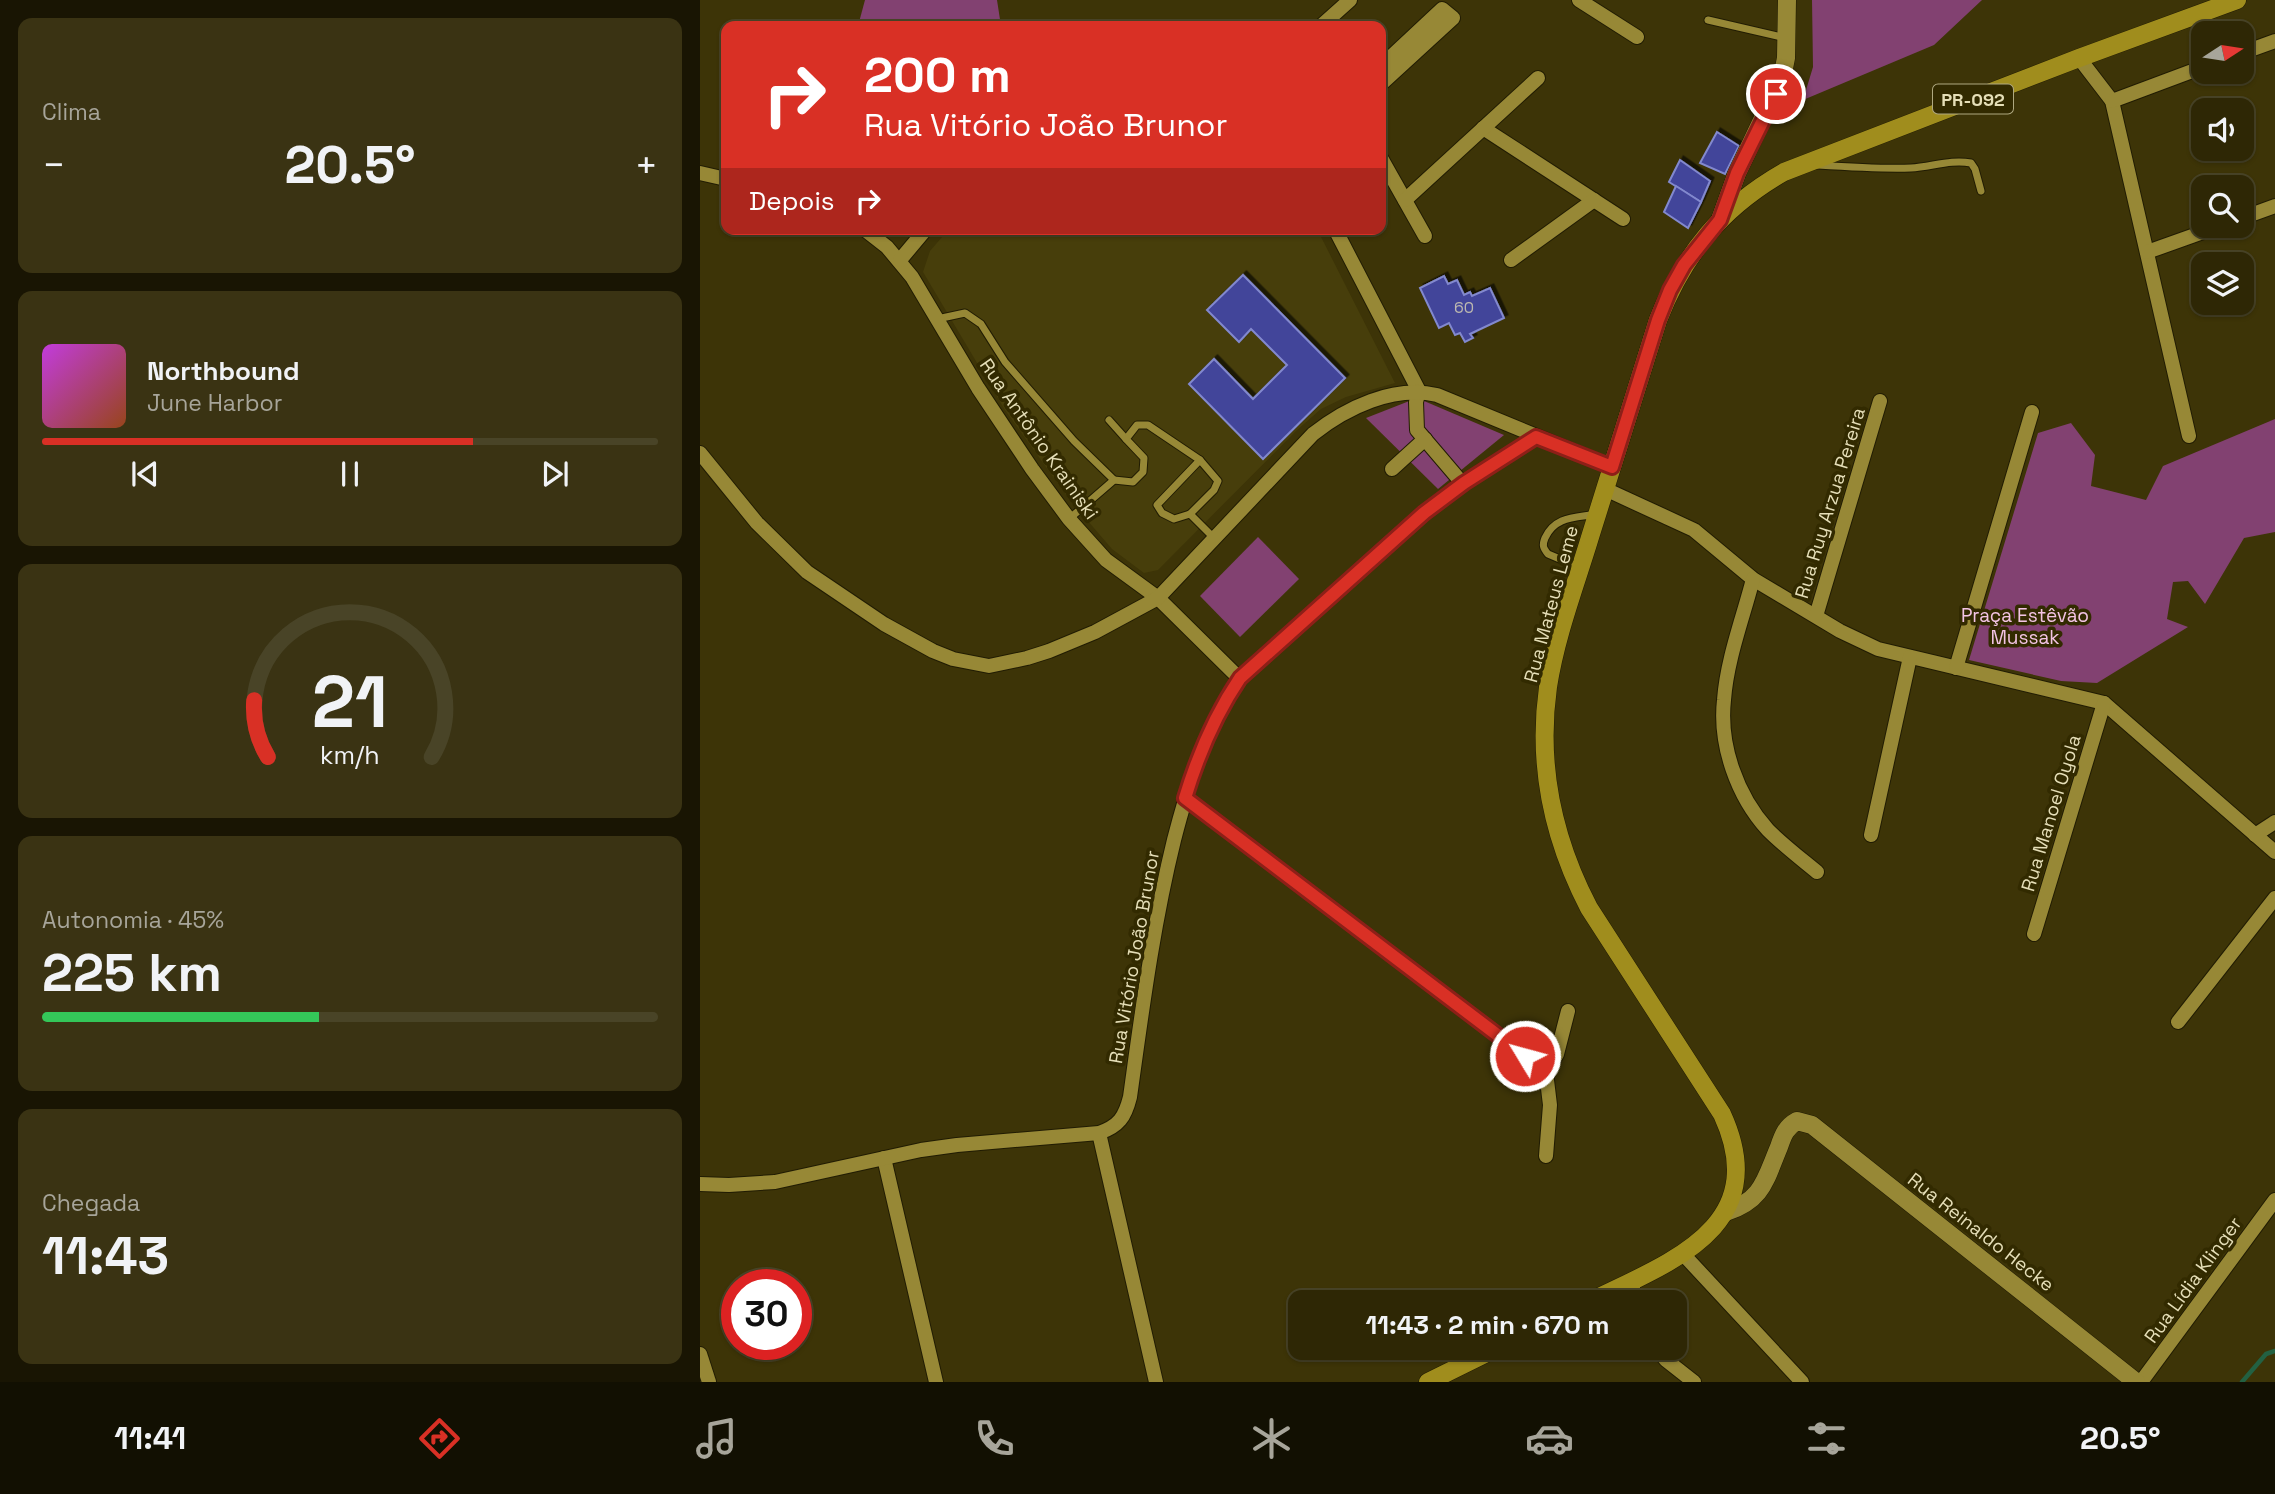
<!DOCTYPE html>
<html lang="pt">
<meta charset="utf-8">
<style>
:root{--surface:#2e2705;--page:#3a3313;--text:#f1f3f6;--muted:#a7a59a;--line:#494427;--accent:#d93025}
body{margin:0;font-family:"Space Grotesk",sans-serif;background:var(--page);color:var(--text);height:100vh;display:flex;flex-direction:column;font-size:26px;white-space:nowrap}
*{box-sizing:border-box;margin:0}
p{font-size:23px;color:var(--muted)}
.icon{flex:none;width:38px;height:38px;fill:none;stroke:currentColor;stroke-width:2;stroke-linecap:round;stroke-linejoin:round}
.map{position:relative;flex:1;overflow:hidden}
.drawer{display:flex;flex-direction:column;gap:18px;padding:18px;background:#191503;width:700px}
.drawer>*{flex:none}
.guide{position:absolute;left:21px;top:21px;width:665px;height:214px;border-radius:14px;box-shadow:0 2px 5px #0004,0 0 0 2px var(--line);background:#d93025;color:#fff;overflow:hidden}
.needle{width:46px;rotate:78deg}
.controls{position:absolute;left:1491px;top:21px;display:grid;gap:14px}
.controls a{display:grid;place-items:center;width:63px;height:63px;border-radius:14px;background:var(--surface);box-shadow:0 2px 5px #0004,0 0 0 2px var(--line);font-size:35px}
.speed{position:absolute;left:21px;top:1269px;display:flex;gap:14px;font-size:35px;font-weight:700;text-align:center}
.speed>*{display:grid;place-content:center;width:91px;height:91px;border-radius:50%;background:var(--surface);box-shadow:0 2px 5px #0004,0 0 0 2px var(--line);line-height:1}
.speed .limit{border:10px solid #d22;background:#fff;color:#111}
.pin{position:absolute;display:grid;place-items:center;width:60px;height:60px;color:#fff;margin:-30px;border:4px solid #fff;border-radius:50%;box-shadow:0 2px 7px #0007}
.me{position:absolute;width:77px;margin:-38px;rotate:307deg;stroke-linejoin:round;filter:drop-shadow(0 0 5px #0008)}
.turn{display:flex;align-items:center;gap:24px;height:147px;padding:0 28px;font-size:32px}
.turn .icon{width:91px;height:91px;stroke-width:2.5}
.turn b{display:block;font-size:49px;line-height:60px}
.then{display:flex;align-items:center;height:66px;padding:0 28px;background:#0003;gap:14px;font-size:26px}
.big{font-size:52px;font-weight:800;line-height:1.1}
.drawer .tile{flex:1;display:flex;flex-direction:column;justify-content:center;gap:10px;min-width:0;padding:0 24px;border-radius:14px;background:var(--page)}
.drawer .dial{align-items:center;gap:0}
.dial svg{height:182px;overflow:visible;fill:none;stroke:var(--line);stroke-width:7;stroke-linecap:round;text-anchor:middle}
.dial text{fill:var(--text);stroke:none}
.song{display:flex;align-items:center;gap:21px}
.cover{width:84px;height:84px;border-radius:10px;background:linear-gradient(135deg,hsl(290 70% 55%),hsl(20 70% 35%))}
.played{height:7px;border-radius:4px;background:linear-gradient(90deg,var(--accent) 70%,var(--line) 70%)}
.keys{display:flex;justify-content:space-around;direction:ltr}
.heat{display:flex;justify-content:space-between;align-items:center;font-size:38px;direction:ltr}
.charge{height:10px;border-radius:5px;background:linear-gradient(90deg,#34c759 45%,var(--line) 0)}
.trip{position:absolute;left:588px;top:1290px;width:399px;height:70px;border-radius:14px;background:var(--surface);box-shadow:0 2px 5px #0004,0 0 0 2px var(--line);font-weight:800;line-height:70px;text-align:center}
.tabs{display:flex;height:112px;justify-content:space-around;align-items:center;background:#121002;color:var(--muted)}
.tabs .icon{width:49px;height:49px}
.tabs .on{color:var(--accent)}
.tabs b{font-size:32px;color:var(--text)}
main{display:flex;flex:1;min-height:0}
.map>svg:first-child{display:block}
</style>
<main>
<section class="drawer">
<div class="tile"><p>Clima</p>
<div class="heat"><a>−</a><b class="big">20.5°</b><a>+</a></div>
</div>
<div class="tile">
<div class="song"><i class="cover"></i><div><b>Northbound</b><p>June Harbor</p></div></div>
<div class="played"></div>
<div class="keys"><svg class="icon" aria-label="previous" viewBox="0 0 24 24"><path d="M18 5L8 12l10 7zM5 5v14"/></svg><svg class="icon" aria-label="pause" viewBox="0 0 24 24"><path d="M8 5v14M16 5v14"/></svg><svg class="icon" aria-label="next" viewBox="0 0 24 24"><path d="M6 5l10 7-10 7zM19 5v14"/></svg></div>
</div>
<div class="tile dial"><svg viewBox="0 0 100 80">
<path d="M14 69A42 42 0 1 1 86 69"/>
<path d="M14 69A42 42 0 0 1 8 44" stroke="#d93025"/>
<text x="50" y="56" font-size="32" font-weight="700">21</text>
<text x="50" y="72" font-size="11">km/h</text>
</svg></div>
<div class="tile"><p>Autonomia · 45%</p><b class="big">225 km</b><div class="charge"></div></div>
<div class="tile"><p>Chegada</p><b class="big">11:43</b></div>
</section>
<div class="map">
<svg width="1575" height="1382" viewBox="0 0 1575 1382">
<defs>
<filter id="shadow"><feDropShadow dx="3.5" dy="-3.5" stdDeviation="0" flood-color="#0009"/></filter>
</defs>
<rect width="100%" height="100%" fill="#3d3407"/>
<!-- built -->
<polygon fill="#473e0b" points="249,229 617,229 695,383 646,397 621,409 597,430 458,570 444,573 412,549 369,499 305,410 223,272 230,251"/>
<!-- green -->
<g fill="#824171">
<polygon points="165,0 297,0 301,26 158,26"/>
<polygon points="1112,0 1282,0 1234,45 1103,100 1113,67"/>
<polygon points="717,398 804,435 738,489 666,418"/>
<polygon points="1575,419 1575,532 1544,538 1505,604 1488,581 1473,582 1467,619 1488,627 1397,683 1361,681 1269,660 1338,433 1371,423 1395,455 1391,486 1446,500 1463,466"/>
<polygon points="558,537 599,579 540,637 500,596"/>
</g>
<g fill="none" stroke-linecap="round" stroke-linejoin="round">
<!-- stream -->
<polyline stroke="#236142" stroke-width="4.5" points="1542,1382 1566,1354 1575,1351"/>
</g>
<!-- building -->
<g fill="#43449a" stroke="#8289ce" stroke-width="2" filter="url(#shadow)">
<polygon points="1017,132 1039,146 1025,174 1000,163"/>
<polygon points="980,160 1010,181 1001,202 969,182"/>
<polygon points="976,186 1001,202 988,228 964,212"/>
<polygon points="543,275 645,378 563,459 489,384 514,359 553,399 587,365 551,329 539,342 507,310"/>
<polygon points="744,276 748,284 757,280 764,295 770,292 772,296 790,288 804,318 770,334 773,338 765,342 760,333 755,335 749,323 739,328 720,288"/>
</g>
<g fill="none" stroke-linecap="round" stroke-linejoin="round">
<defs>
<g id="lane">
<polyline points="1008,20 1086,38"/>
<path d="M1116,165C1148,167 1179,169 1211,168C1231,167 1251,159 1271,163L1275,169L1281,191"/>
<polyline points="237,319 265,313 281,324 305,362 374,441 414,480 433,482 443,472 444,458 426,439 437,425 448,425 500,460 518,481 514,490 490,514 514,538"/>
<polyline points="409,420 426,439"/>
<polyline points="490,514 474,519 462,513 457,505 500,460"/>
<polyline points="369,519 414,480"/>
<path d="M881,568L848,554C843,548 842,545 845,538C855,516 875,518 897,514"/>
</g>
<g id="street">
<polyline points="879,0 937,37"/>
<polyline points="621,26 650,0"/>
<polyline points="1542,53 1575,41"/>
<polyline points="1379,58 1412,101 1489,436"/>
<polyline points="681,66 742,9 753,18 681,84"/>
<polyline points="1412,101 1503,67"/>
<polyline points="783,128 923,219"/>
<polyline points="681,158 725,236"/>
<polyline points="0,173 26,179"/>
<polyline points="705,200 838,78"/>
<polyline points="1542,218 1575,206"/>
<polyline points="164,229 187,247 212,277 278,388 332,469 369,519 406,560 458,598 539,678"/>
<polyline points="635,229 719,391"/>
<polyline points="1447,252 1520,226"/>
<polyline points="200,260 226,229"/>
<polyline points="811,260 894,200"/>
<polyline points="719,391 716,402 717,430 763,484"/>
<path d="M0,453L57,523L107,572L184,624L233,651L253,659L289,666L327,658L349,651L395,632L458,598L613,434C646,408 693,385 737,395L912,467"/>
<polyline points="692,469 725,439"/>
<polyline points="905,489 994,530 1053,579 1140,631 1178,649 1404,703 1575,852"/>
<path d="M1053,579C1043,618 1027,659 1024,700C1019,745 1037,796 1068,830C1083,845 1100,858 1117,872"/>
<polyline points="1116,616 1180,401"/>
<polyline points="1256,668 1332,412"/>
<polyline points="485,798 846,1072"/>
<polyline points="1171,835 1210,657"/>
<polyline points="1555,835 1575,822"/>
<polyline points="1334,934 1404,703"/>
<polyline points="1478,1022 1575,898"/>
<polyline points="399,1133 456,1382"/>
<polyline points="846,1156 850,1105 846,1072 857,1054 868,1011"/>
<polyline points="184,1158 236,1382"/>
<path d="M0,1184L29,1185L75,1182L221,1150L257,1145L399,1133C419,1126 425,1117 430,1097C442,1011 453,925 474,840C489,782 506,728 539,678L724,513L764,483L836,437"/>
<polyline points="983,1254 1102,1382"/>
<polyline points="930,1281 938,1302"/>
<polyline points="956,1348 966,1360 994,1382"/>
<polyline points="0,1354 9,1382"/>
<polyline points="1441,1382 1575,1200"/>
</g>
<g id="secondary">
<polyline points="1020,220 1037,173 1082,78 1086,58 1087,0"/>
<path d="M1026,1212C1063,1200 1065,1180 1079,1147C1083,1135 1086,1127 1097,1121L1112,1125L1436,1382"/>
</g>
<g id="primary">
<path d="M889,1302C970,1262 1074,1227 1022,1114L889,908C853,839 837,765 848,687C856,635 876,584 891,534C913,463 936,392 958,320C984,254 1021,208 1084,172L1379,58L1537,0"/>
<polyline points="728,1382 797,1348"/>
</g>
</defs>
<!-- lane casing -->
<use href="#lane" stroke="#211c03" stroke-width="9"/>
<!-- street casing -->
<use href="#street" stroke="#211c03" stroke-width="16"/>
<!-- secondary casing -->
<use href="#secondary" stroke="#211c03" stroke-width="19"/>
<!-- primary casing -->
<use href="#primary" stroke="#211c03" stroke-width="19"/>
<!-- lane -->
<use href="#lane" stroke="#978836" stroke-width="7"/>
<!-- street -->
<use href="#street" stroke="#978836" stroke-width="14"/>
<!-- secondary -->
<use href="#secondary" stroke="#978836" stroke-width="18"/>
<!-- primary -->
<use href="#primary" stroke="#a08d1d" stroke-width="18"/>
</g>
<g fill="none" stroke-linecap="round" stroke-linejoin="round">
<defs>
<path id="route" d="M825,1056L485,798C498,755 515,715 540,678L724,513L764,483L836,437L912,467L958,320L970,290L984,265L1020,220L1037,173L1076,94"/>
</defs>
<!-- route casing -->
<use href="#route" stroke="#8d1f18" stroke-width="18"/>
<!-- route -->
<use href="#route" stroke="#d93025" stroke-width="12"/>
</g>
<g text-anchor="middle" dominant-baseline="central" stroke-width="7" stroke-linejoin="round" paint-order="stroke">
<!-- number labels -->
<g font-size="16" fill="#bcb8b0">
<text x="764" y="307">60</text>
</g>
<!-- shield labels -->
<rect fill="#322a00" stroke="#afa880" stroke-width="2" x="1233" y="84.5" width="80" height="29" rx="5"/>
<g font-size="18" font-weight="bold" fill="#e5deb7">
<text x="1273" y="99">PR-092</text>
</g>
<!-- street labels -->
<g font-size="19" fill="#e5deb7" stroke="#322a00">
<text transform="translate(339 439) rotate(55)">Rua Antônio Krainiski</text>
<text transform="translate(1130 503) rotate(-73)">Rua Ruy Arzua Pereira</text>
<text transform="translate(851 604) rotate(-75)">Rua Mateus Leme</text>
<text transform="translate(1351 813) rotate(-73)">Rua Manoel Oyola</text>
<text transform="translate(434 957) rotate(-80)">Rua Vitório João Brunor</text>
<text transform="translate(1281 1232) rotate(38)">Rua Reinaldo Hecke</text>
<text transform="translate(1493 1280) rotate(-54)">Rua Lídia Klinger</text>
</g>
<!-- park labels -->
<g font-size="19" fill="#f3c4e4" stroke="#322a00">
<text x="1325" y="615">Praça Estêvão<tspan x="1325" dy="22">Mussak</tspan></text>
</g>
</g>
</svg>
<div class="controls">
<a><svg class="needle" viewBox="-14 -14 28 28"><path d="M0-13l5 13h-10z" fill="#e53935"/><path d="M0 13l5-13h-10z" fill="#a7a59a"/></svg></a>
<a><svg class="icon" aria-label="sound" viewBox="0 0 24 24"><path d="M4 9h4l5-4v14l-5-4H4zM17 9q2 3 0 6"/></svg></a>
<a><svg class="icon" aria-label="search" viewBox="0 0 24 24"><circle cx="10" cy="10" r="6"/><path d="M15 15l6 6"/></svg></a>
<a><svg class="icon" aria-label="layers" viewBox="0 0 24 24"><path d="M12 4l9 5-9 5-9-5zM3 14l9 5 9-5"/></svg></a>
</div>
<div class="speed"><div class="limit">30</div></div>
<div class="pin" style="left:1076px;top:94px;background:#d93025"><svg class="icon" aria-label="arrive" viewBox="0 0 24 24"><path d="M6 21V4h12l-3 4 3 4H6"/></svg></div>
<svg class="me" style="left:825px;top:1056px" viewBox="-20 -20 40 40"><circle r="17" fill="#d93025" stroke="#fff" stroke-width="3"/><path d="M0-11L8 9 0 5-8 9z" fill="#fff"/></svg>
<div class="trip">11:43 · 2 min · 670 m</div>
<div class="guide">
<div class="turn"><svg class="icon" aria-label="right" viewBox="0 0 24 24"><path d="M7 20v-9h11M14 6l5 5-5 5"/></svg><div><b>200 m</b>Rua Vitório João Brunor</div></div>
<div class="then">Depois<svg class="icon" aria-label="right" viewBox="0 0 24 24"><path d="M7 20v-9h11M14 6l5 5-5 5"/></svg></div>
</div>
</div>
</main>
<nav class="tabs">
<b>11:41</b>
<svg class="icon on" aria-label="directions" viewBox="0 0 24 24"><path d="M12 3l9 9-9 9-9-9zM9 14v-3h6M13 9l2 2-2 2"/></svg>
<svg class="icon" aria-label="music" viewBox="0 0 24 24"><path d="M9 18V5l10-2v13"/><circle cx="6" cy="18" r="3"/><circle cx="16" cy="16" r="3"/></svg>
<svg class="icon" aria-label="phone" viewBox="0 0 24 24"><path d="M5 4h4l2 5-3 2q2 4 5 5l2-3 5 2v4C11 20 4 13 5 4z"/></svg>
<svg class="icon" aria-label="climate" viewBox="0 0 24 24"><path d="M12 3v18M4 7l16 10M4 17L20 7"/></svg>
<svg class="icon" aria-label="car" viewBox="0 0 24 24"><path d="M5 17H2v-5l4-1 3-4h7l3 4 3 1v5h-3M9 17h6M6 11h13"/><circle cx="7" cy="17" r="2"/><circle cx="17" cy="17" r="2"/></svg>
<svg class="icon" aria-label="filters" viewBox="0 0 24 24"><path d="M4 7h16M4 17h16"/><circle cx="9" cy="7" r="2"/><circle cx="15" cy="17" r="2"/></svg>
<b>20.5°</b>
</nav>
